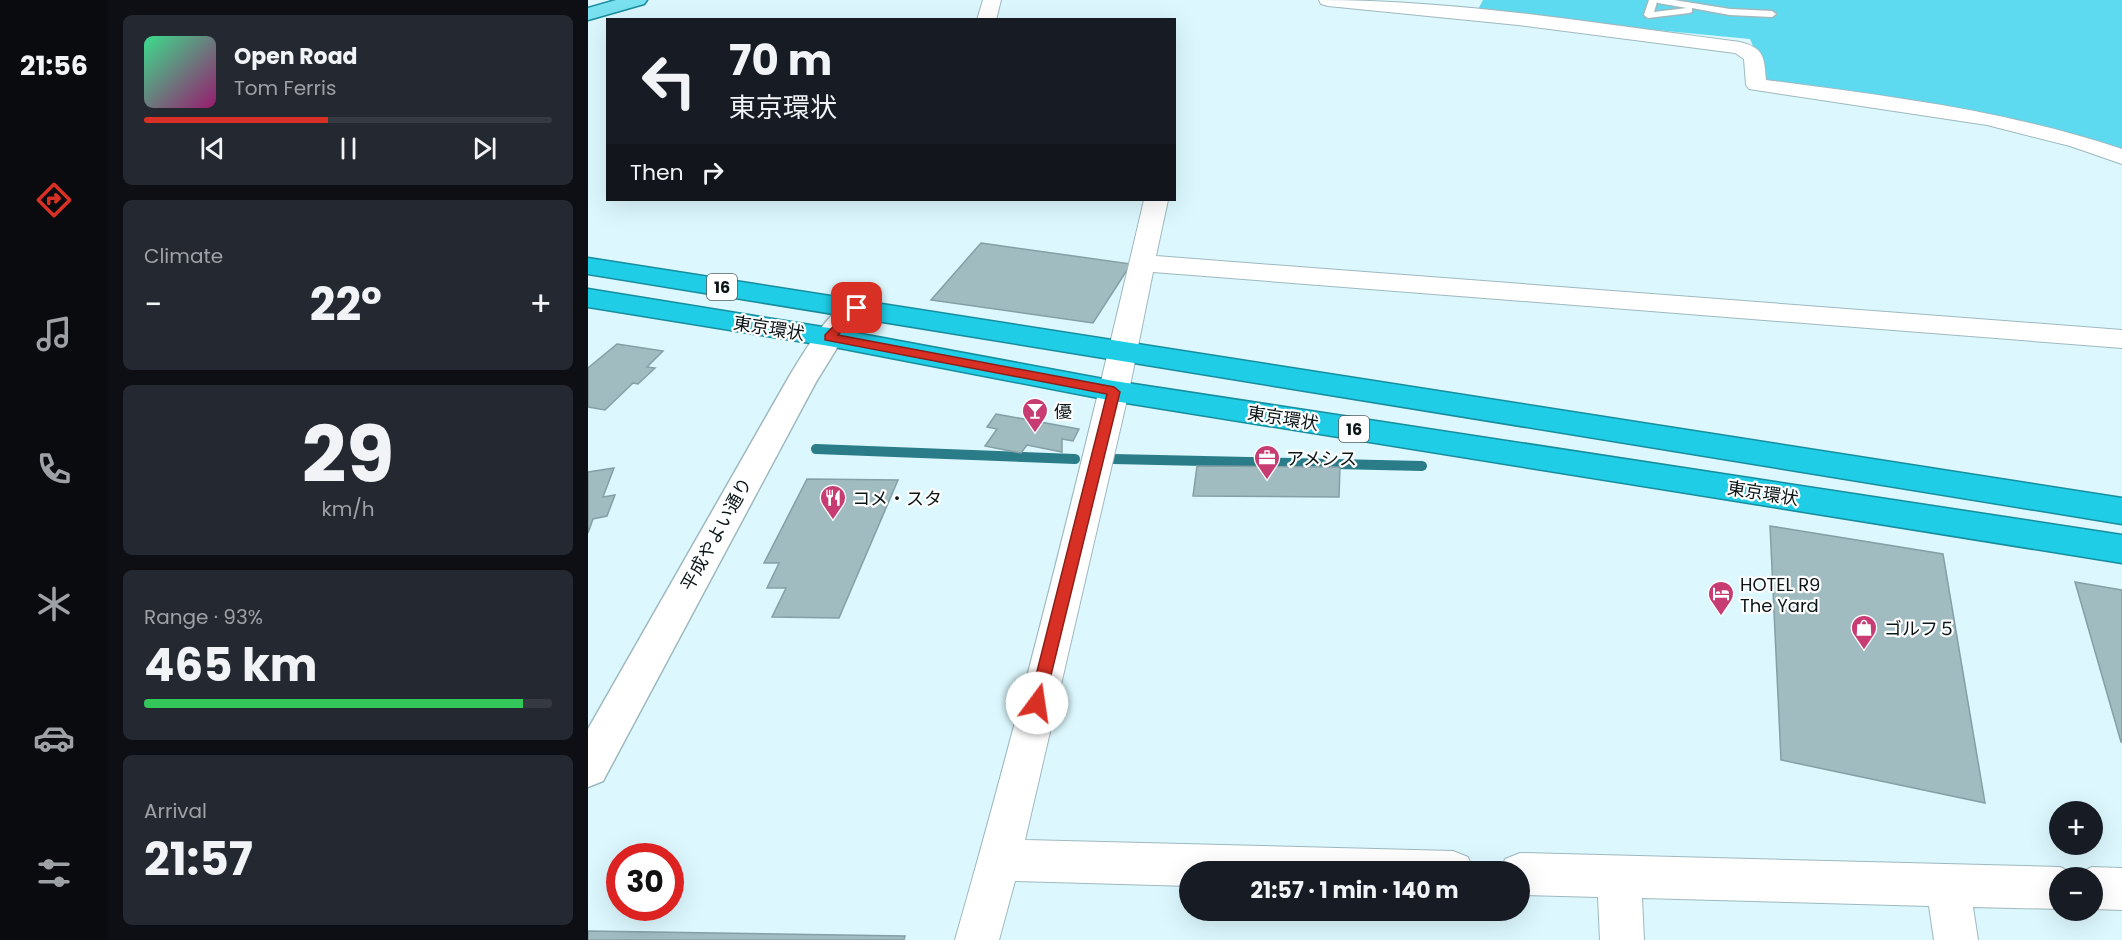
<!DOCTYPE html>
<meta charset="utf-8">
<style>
:root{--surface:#171b24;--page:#242831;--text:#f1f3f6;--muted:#9ea1a6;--line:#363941;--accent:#d93025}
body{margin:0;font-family:Poppins,"Noto Sans JP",sans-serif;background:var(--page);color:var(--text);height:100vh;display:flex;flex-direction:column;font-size:22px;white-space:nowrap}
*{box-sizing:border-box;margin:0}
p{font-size:20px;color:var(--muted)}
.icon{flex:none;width:33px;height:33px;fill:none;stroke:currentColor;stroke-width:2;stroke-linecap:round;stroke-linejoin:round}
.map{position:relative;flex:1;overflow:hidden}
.panel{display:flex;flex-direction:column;gap:15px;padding:15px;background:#0d0f14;width:480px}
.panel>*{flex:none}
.top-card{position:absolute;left:18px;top:18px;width:570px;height:183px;border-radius:0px;box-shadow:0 6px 24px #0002;background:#171b24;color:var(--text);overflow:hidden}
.controls{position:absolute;left:1461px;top:801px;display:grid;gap:12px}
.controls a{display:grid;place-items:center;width:54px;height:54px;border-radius:50%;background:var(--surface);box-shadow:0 6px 24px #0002;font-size:30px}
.speed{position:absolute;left:18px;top:843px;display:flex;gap:12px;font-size:30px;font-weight:700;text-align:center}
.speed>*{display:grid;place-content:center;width:78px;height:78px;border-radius:50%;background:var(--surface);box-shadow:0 6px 24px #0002;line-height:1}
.speed .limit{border:9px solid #d22;background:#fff;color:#111}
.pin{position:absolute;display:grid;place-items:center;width:51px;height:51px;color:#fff;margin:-26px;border-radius:12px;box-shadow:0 3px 9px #0006}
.me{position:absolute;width:66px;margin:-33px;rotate:14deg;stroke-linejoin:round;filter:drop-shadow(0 0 4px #0008)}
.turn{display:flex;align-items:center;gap:21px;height:126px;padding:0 24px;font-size:27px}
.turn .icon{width:78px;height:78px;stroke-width:2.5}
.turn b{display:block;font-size:42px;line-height:51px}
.then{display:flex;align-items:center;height:57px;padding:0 24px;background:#0003;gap:12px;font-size:22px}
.big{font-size:45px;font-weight:700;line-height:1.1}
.panel .tile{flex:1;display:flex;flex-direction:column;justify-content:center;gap:9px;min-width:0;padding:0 21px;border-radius:9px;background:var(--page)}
.panel .dial{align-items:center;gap:0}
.dial b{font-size:78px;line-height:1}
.song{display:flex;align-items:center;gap:18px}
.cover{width:72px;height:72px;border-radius:9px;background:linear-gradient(135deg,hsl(150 70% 55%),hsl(320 70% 35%))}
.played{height:6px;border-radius:3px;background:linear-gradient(90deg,var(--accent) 45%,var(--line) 45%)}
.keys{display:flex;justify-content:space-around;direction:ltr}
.heat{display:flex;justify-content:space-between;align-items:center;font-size:33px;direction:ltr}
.charge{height:9px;border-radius:4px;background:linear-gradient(90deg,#34c759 93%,var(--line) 0)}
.trip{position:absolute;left:591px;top:861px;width:351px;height:60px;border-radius:30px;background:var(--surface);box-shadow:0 6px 24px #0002;font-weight:700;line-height:60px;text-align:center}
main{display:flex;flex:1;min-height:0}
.menu{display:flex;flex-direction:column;width:108px;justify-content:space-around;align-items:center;background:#090b0e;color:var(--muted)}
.menu .icon{width:42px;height:42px}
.menu .on{color:var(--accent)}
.menu b{font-size:27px;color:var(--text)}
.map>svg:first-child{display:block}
</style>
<main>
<nav class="menu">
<b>21:56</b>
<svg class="icon on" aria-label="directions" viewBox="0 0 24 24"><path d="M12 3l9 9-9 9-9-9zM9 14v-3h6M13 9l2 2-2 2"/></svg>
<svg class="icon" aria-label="music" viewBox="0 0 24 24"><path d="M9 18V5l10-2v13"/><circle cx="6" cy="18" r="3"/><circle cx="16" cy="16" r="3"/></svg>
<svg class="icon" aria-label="phone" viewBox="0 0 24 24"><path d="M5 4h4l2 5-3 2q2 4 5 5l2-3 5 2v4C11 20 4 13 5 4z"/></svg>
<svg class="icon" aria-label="climate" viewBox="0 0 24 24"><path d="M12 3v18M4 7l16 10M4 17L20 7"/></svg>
<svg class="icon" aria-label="car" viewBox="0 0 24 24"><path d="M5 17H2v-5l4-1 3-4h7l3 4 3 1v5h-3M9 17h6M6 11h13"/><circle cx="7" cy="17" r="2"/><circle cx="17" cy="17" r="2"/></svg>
<svg class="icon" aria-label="filters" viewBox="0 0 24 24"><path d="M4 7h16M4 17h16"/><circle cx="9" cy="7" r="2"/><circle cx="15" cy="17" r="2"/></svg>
</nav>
<section class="panel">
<div class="tile">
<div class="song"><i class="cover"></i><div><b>Open Road</b><p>Tom Ferris</p></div></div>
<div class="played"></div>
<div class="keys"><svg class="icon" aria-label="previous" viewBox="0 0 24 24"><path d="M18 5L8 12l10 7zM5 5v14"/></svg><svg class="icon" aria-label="pause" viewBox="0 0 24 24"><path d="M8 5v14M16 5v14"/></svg><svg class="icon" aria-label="next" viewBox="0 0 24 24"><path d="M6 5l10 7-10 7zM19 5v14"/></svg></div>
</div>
<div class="tile"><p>Climate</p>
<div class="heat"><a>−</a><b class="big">22°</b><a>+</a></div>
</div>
<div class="tile dial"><b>29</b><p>km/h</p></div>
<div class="tile"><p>Range · 93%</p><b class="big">465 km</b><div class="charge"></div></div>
<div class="tile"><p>Arrival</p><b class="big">21:57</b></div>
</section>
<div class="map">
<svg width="1534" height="940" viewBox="0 0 1534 940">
<rect width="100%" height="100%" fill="#dcf8fe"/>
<!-- green -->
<polygon fill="#5edaf0" points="895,0 1534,0 1534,153 1514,145 1180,82 1162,39 888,13"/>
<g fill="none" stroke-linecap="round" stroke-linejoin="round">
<!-- stream -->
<g stroke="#2a7c89" stroke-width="10">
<polyline points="228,449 487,459"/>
<polyline points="525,459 834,466"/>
</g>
</g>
<!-- building -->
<g fill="#a0bcc1" stroke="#859fa5" stroke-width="1.5">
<polygon points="393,243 543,264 505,323 343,300"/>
<polygon points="29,344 75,351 59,367 67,368 50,384 45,383 17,410 0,407 0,368"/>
<polygon points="408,414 491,429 485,441 474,439 474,452 439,445 433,453 397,446 409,429 399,427"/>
<polygon points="609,466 752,467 751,497 605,496"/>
<polygon points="26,468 15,497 27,495 19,516 5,519 0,533 0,472"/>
<polygon points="219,479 310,480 251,618 184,617 198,588 179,588 191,563 176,563"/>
<polygon points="1182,526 1355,554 1397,803 1193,760"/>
<polygon points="1487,582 1534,590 1534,742 1533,742"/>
<polygon points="0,931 317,936 316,940 0,940"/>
</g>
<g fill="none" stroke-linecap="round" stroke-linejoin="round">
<defs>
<path id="lane" d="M1061,0H1086L1142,9L1184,11L1188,14L1184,17L1142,15L1104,8V12L1101,13L1060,18L1056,15ZM1069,2L1070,3L1099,8L1066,12Z"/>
<g id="street">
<polygon points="395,0 413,0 408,20 389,20"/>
<path d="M731,0C872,0 1012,24 1152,42C1177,48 1176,58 1178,80C1299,96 1418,110 1534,149V164L1482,146L1399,125L1161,89L1158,85L1156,59L1147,53L930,25L740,6L733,4Z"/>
<path d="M556,200H580L568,256L1534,330V348L565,272L541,391L437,840L865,851L880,857L886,872H602V886L427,881L411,940H367C437,696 498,448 556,200Z"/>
<polygon points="932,853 1472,867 1488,875 1504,867 1534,868 1534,910 1504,909 1504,878 1472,878 1472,909 1385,907 1390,940 1346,940 1341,906 1054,898 1056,940 1012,940 1010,897 932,895 932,872 912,872 917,859"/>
</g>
<path id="secondary" d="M269,299L279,302L283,308L252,343L228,382L15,781L0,787V729L202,375C217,351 241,307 269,299Z"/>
<polygon id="primary" points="28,0 59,0 56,4 0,20 0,8"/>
<g id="highway">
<polygon points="0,258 1534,498 1534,524 0,274"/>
<polygon points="0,289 241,328 526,381 1534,535 1534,563 526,401 241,346 0,307"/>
</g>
</defs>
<!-- lane casing -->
<use href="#lane" stroke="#9eb9be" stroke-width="3"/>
<!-- street casing -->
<use href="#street" stroke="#9eb9be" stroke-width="2"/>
<!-- secondary casing -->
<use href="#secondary" stroke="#9eb9be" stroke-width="3"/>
<!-- primary casing -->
<use href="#primary" stroke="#188d9e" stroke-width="3"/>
<!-- highway casing -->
<use href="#highway" stroke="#188d9e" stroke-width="3"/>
<!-- lane -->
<use href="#lane" fill="#fff" fill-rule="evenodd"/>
<!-- street -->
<use href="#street" fill="#fff" fill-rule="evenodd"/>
<!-- secondary -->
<use href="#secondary" fill="#fff" fill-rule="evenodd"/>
<!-- primary -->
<use href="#primary" fill="#79e1f0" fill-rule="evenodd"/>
<!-- highway -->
<use href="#highway" fill="#1fcde6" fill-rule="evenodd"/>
</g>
<!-- route -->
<polygon fill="#d93025" stroke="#8d1f18" stroke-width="1.5" points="269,305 274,308 250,335 526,387 532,392 455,708 449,710 443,708 441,703 519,394 237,340 237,335 265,306"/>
<!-- icons -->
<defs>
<symbol id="bar-pin" viewBox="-11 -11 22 30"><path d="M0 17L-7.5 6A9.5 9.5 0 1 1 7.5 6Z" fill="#c73c72" stroke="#fff"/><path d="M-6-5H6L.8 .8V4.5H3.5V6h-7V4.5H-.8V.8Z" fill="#fff"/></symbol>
<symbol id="office-pin" viewBox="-11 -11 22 30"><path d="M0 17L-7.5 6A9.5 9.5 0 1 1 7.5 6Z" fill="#c73c72" stroke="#fff"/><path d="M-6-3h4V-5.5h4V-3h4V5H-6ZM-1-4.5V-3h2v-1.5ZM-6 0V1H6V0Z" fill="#fff"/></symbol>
<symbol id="restaurant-pin" viewBox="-11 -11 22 30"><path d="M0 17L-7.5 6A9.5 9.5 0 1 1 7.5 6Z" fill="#c73c72" stroke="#fff"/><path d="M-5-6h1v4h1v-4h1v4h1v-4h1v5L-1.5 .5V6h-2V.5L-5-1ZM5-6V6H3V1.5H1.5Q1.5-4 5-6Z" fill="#fff"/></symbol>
<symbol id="hotel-pin" viewBox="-11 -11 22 30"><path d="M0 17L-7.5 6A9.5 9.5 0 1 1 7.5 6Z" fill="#c73c72" stroke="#fff"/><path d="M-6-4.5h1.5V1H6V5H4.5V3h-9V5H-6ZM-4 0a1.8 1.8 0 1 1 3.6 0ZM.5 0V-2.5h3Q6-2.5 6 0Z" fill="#fff"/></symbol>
<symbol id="shop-pin" viewBox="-11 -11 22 30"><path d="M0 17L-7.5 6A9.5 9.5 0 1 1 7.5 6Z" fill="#c73c72" stroke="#fff"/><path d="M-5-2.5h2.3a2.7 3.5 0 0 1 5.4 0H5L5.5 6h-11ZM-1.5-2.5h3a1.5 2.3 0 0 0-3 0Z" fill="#fff"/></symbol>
</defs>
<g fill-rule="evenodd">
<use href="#bar-pin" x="432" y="396" width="30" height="40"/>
<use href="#office-pin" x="664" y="443" width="30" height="40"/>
<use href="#restaurant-pin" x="230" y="483" width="30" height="40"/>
<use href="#hotel-pin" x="1118" y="579" width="30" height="40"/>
<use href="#shop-pin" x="1261" y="613" width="30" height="40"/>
</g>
<g text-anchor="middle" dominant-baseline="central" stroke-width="4.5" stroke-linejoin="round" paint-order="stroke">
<!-- shield labels -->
<g fill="#fff" stroke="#555c5d" stroke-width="1.5">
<rect x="119" y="274" width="30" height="26" rx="4.5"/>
<rect x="751" y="416" width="30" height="26" rx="4.5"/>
</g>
<g font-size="16" font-weight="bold" fill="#0c1618">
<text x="134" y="287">16</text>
<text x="766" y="429">16</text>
</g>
<!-- street labels -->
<g font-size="18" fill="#0c1618" stroke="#fff">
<text transform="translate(181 328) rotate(9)">東京環状</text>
<text transform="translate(695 418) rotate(9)">東京環状</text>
<text transform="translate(1175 493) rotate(9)">東京環状</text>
<text transform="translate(128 534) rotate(-61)">平成やよい通り</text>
</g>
<!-- poi labels -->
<g font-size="18" fill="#0c1618" stroke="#fff" text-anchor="start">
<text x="466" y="411">優</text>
<text x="698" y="458">アメシス</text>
<text x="264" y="498">コメ・スタ</text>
<text x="1152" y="584">HOTEL R9<tspan x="1152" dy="21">The Yard</tspan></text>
<text x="1296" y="628">ゴルフ５</text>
</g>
</g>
</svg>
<div class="controls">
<a>+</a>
<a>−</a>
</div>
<div class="speed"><div class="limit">30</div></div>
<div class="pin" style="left:269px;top:308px;background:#d93025"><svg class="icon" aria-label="arrive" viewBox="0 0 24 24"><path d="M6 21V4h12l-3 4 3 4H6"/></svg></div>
<svg class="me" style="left:449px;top:703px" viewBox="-20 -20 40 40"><circle r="19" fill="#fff"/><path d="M0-13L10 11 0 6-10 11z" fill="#d93025"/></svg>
<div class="trip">21:57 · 1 min · 140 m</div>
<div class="top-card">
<div class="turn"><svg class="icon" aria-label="left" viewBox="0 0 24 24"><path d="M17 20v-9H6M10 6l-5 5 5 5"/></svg><div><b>70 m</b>東京環状</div></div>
<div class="then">Then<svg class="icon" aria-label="right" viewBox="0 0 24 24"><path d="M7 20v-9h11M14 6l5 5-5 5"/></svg></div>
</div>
</div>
</main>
